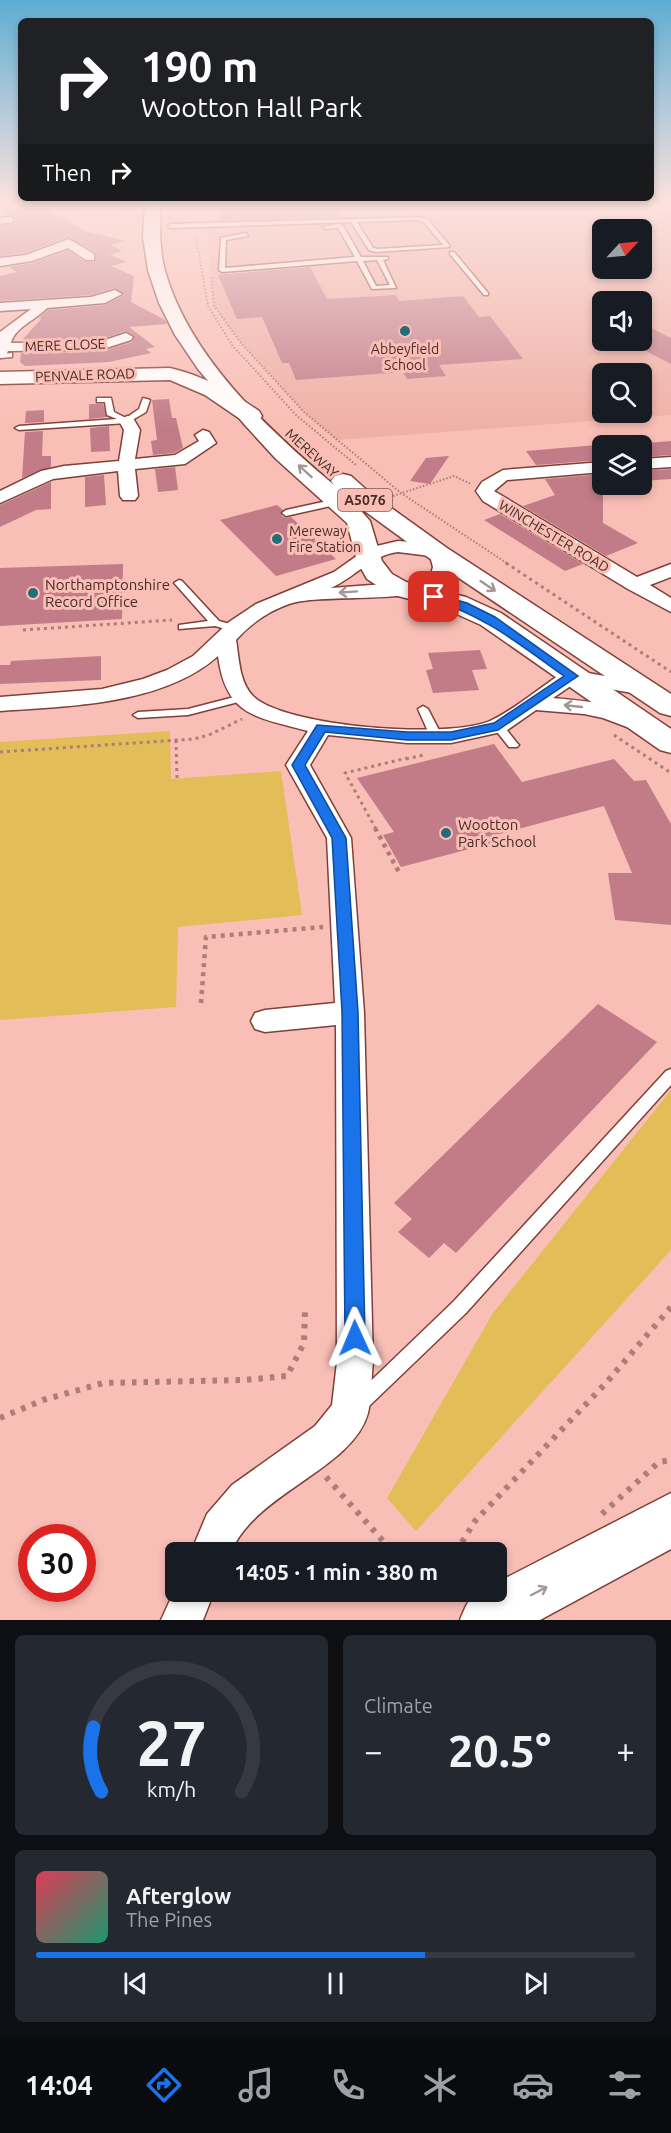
<!DOCTYPE html>
<meta charset="utf-8">
<style>
:root{--surface:#171b24;--page:#242831;--text:#f1f3f6;--muted:#9ea1a6;--line:#363941;--accent:#1a73e8}
body{margin:0;font-family:Ubuntu,sans-serif;background:var(--page);color:var(--text);height:100vh;display:flex;flex-direction:column;font-size:22px;white-space:nowrap}
*{box-sizing:border-box;margin:0}
p{font-size:20px;color:var(--muted)}
.icon{flex:none;width:33px;height:33px;fill:none;stroke:currentColor;stroke-width:2;stroke-linecap:round;stroke-linejoin:round}
.map{position:relative;height:1620px;overflow:hidden}
.panel{display:flex;flex-direction:column;gap:15px;padding:15px;background:#0d0f14;flex:1}
.panel>*{flex:none}
.guide{position:absolute;left:18px;top:18px;width:636px;height:183px;border-radius:9px;box-shadow:0 3px 9px #0003;background:#202124;color:#fff;overflow:hidden}
.needle{width:39px;rotate:64deg}
.buttons{position:absolute;left:592px;top:219px;display:grid;gap:12px}
.buttons a{display:grid;place-items:center;width:60px;height:60px;border-radius:9px;background:var(--surface);box-shadow:0 3px 9px #0003;font-size:30px}
.speed{position:absolute;left:18px;top:1524px;display:flex;gap:12px;font-size:30px;font-weight:700;text-align:center}
.speed>*{display:grid;place-content:center;width:78px;height:78px;border-radius:50%;background:var(--surface);box-shadow:0 3px 9px #0003;line-height:1}
.speed .limit{border:9px solid #d22;background:#fff;color:#111}
.pin{position:absolute;display:grid;place-items:center;width:51px;height:51px;color:#fff;margin:-26px;border-radius:12px;box-shadow:0 3px 9px #0006}
.me{position:absolute;width:66px;margin:-33px;rotate:359deg;stroke-linejoin:round;filter:drop-shadow(0 0 4px #0008)}
.turn{display:flex;align-items:center;gap:21px;height:126px;padding:0 24px;font-size:27px}
.turn .icon{width:78px;height:78px;stroke-width:2.5}
.turn b{display:block;font-size:42px;line-height:51px}
.then{display:flex;align-items:center;height:57px;padding:0 24px;background:#0003;gap:12px;font-size:22px}
.big{font-size:45px;font-weight:700;line-height:1.1}
.panel .tile{flex:1;display:flex;flex-direction:column;justify-content:center;gap:9px;min-width:0;padding:0 21px;border-radius:9px;background:var(--page)}
.panel .dial{align-items:center;gap:0}
.dial svg{height:156px;overflow:visible;fill:none;stroke:var(--line);stroke-width:7;stroke-linecap:round;text-anchor:middle}
.dial text{fill:var(--text);stroke:none}
.song{display:flex;align-items:center;gap:18px}
.cover{width:72px;height:72px;border-radius:9px;background:linear-gradient(135deg,hsl(350 70% 55%),hsl(160 70% 35%))}
.played{height:6px;border-radius:3px;background:linear-gradient(90deg,var(--accent) 65%,var(--line) 65%)}
.keys{display:flex;justify-content:space-around;direction:ltr}
.heat{display:flex;justify-content:space-between;align-items:center;font-size:33px;direction:ltr}
.panel .tiles{flex:1;display:grid;gap:15px;grid-template-columns:1fr 1fr}
.tile:last-child{grid-column:span 2}
.trip{position:absolute;left:165px;top:1542px;width:342px;height:60px;border-radius:9px;background:var(--surface);box-shadow:0 3px 9px #0003;font-weight:700;line-height:60px;text-align:center}
.menu{display:flex;height:96px;justify-content:space-around;align-items:center;background:#090b0e;color:var(--muted)}
.menu .icon{width:42px;height:42px}
.menu .active{color:var(--accent)}
.menu b{font-size:27px;color:var(--text)}
.map>svg:first-child{display:block}
</style>
<div class="map">
<svg width="671" height="1620" viewBox="0 0 671 1620">
<rect width="100%" height="100%" fill="#f9beb5"/>
<!-- built -->
<path fill="#efb0a6" fill-rule="evenodd" d="M447,202L583,203L594,215L666,217L671,222V415L337,440L304,412L241,343L214,306L207,229L454,215ZM603,230H642V268H603ZM603,302H642V340H603ZM603,374H642V412H603Z"/>
<!-- green -->
<g fill="#e3bd57">
<polygon points="170,731 171,779 281,771 302,915 178,927 176,1007 0,1020 0,742"/>
<polygon points="671,1090 671,1250 416,1531 387,1498 493,1313"/>
</g>
<!-- building -->
<g fill="#c17c88">
<polygon points="219,202 339,202 339,217 222,220"/>
<polygon points="38,204 86,231 126,241 110,245 122,251 110,255 127,262 111,266 134,276 131,302 165,320 167,324 129,327 155,347 146,349 151,353 109,362 25,366 20,362 21,353 100,352 132,342 135,336 125,331 99,340 23,339 42,318 38,319 48,310 105,305 124,295 114,288 91,295 0,301 0,276 17,272 9,267 33,263 68,250 85,262 94,262 96,260 95,252 68,237 25,253 0,256 0,226 15,222 15,217 7,215 2,210"/>
<polygon points="310,267 327,299 396,295 399,301 463,296 479,317 490,316 523,359 439,365 446,376 407,379 403,372 296,380 289,363 282,363 262,317 237,319 218,275"/>
<polygon points="653,329 671,338 671,364 642,349 642,332"/>
<polygon points="169,399 172,418 176,418 183,448 174,453 153,455 151,441 157,440 152,400"/>
<polygon points="89,404 103,404 107,417 89,419"/>
<polygon points="44,410 44,422 25,423 26,411"/>
<polygon points="109,426 110,451 91,452 90,428"/>
<polygon points="43,431 42,456 51,456 51,467 22,478 25,432"/>
<polygon points="671,441 671,455 642,457 642,446 603,446 603,460 536,465 526,451 633,442 635,444"/>
<polygon points="449,456 430,484 410,481 426,458"/>
<polygon points="175,467 178,490 158,492 155,469"/>
<polygon points="671,469 671,479 642,481 642,471"/>
<polygon points="603,474 603,523 638,543 606,556 523,506 555,495 545,479"/>
<polygon points="104,475 106,505 85,507 85,477"/>
<polygon points="51,482 51,509 36,510 0,527 0,505"/>
<polygon points="277,505 283,510 281,515 285,518 291,517 336,559 276,576 220,520"/>
<polygon points="500,514 583,564 565,571 484,520"/>
<polygon points="123,564 122,619 0,626 0,568"/>
<polygon points="480,650 487,669 472,670 479,690 433,693 426,670 433,669 428,653"/>
<polygon points="101,656 101,680 0,684 0,665 10,665 11,661"/>
<polygon points="494,744 522,782 614,759 634,781 646,780 671,824 671,925 615,920 608,873 632,873 604,806 496,835 500,841 401,867 383,835 394,832 357,778"/>
<polygon points="598,1004 657,1042 456,1253 444,1243 429,1258 398,1232 412,1219 394,1203"/>
</g>
<g fill="none" stroke-linecap="round" stroke-linejoin="round">
<defs>
<g id="lane">
<path d="M420,217L428,220L449,245V247L376,252L369,250L351,222L171,228L168,226L171,224ZM417,220L424,222L443,245L378,249L373,248L357,222Z"/>
<path d="M340,224L343,226L361,257H388V259L383,260L396,288L372,289L357,261L222,272L219,270L221,238L246,233L248,236L226,240L225,268L355,257L338,228L326,229L323,227ZM377,260L390,285L376,286L363,261Z"/>
<polygon points="450,252 454,252 488,293 488,295 484,295 450,254"/>
<polygon points="12,353 12,357 0,358 0,354"/>
<polygon points="97,398 111,398 114,412 126,418 139,409 143,398 150,400 146,412 127,423 19,430 15,428 19,426 117,419 107,415 105,402 97,402"/>
<polygon points="341,498 344,499 344,503 286,516 282,513 286,510"/>
<polygon points="179,580 182,581 219,621 237,626 237,630 233,631 215,626 179,629 179,625 208,621 176,585 174,583"/>
<polygon points="242,695 247,698 246,700 188,715 138,718 133,715 138,712 188,709"/>
<polygon points="423,706 428,709 442,736 440,738 436,739 430,736 418,709"/>
<polygon points="498,723 502,724 517,743 519,745 517,747 509,747 494,728 492,726 494,724"/>
<polygon points="671,1069 671,1085 466,1313 366,1409 360,1412 354,1409 351,1403 354,1397 454,1301 666,1071"/>
</g>
<g id="street">
<polygon points="9,217 13,218 13,222 0,224 0,218"/>
<polygon points="69,239 94,254 94,260 86,260 68,248 32,261 0,266 0,258 26,255"/>
<path d="M115,290L122,294L105,303L47,308C36,320 15,327 11,343L99,342L126,333L133,337L131,340L100,350L8,351L5,357L0,358V332L31,309L0,311V303L91,297Z"/>
<polygon points="127,416 133,418 140,430 135,459 175,455 199,441 195,435 203,430 209,432 216,443 185,464 135,469 138,496 135,500 123,500 120,496 118,471 53,479 0,503 0,491 41,471 64,466 119,461 124,430 119,421"/>
<polygon points="671,457 671,467 642,469 642,459"/>
<polygon points="603,462 603,472 507,480 494,491 637,577 671,564 671,577 650,585 671,598 671,612 628,589 483,501 476,491 482,482 503,470"/>
<path d="M398,541L423,543L445,549L452,567C451,571 449,576 447,579C424,607 325,592 289,604C269,611 250,624 236,640C239,657 239,682 253,696C284,727 452,740 492,720C517,708 540,687 564,672L571,670L644,683L652,684L655,689L652,694L644,695L575,683L553,698C575,700 633,704 646,723L643,728L635,730L603,718L584,714L536,710L506,731L451,743H407L328,735L310,765L351,838L364,1013L373,1362C371,1378 372,1397 368,1413C353,1469 255,1493 231,1552H191L207,1514L232,1485L315,1426L332,1405L337,1362L336,1025L265,1032L255,1029L251,1021L255,1013L265,1010L335,1003L327,838L286,765L308,731C257,717 226,717 218,656C163,705 69,706 0,711V697L102,689L143,679L167,670L193,656L229,622L256,604L334,572L368,548ZM398,552L430,556L433,567L431,574L412,582L331,588C355,577 372,555 398,552Z"/>
<polygon points="176,1587 176,1592 214,1592 203,1620 161,1620"/>
</g>
<path id="secondary" d="M170,368C204,376 230,391 259,411L262,416L259,421L251,422L243,421L205,395L170,380L0,384V372Z"/>
<g id="highway">
<path d="M145,202H161C160,226 159,248 165,271C190,358 267,428 334,485L331,481L335,476L343,474L351,476L369,492L447,548L671,694V716L660,713L429,558L355,504L370,521L382,561L392,574L408,583L466,597L501,613L671,729V753L660,750L481,625L441,607L390,594L367,579L357,561L347,523L276,459L244,424L198,369L175,335L159,303L148,270L143,237Z"/>
<path d="M671,1493V1549L540,1620H460C469,1598 471,1592 496,1592V1583Z"/>
</g>
</defs>
<!-- lane casing -->
<use href="#lane" stroke="#7e4038" stroke-width="3"/>
<!-- street casing -->
<use href="#street" stroke="#7e4038" stroke-width="3"/>
<!-- secondary casing -->
<use href="#secondary" stroke="#7e4038" stroke-width="3"/>
<!-- highway casing -->
<use href="#highway" stroke="#7e4038" stroke-width="3"/>
<!-- path-far3 -->
<g stroke="#ac7e77" stroke-width="2" stroke-dasharray="1.5 2" stroke-linecap="butt">
<polyline points="47,202 78,213 132,217"/>
<polyline points="212,202 213,214"/>
<polyline points="590,202 599,212 668,214 671,217"/>
<polyline points="204,212 207,211 207,202"/>
<polyline points="23,216 56,207"/>
<polyline points="196,237 208,306 232,345 296,415 356,465"/>
<polyline points="211,277 214,306 241,343 304,412 401,493 508,564"/>
<polyline points="393,496 454,476 471,484"/>
</g>
<!-- path-far2 -->
<g stroke="#ac7e77" stroke-width="3" stroke-dasharray="3 4" stroke-linecap="butt">
<polyline points="506,563 671,672"/>
<polyline points="23,630 172,620"/>
<polyline points="614,735 671,773"/>
<polyline points="176,740 177,779"/>
<polyline points="0,752 194,739 209,735 242,719"/>
<polyline points="406,759 424,755"/>
<polyline points="376,829 345,773 407,758"/>
</g>
<!-- path-far1 -->
<g stroke="#ac7e77" stroke-width="4.5" stroke-dasharray="4 5" stroke-linecap="butt">
<polyline points="375,828 400,874"/>
<polyline points="201,1003 206,937 323,927"/>
</g>
<!-- path -->
<g stroke="#ac7e77" stroke-width="6" stroke-dasharray="4.5 7" stroke-linecap="butt">
<polyline points="0,1418 43,1400 103,1383 244,1380 287,1376 304,1343 305,1312"/>
<polyline points="326,1477 393,1552"/>
<polyline points="602,1514 659,1462 671,1460"/>
<polyline points="456,1552 475,1521 606,1383 671,1307"/>
</g>
<!-- lane -->
<use href="#lane" fill="#fff" fill-rule="evenodd"/>
<!-- street -->
<use href="#street" fill="#fff" fill-rule="evenodd"/>
<!-- secondary -->
<use href="#secondary" fill="#fff" fill-rule="evenodd"/>
<!-- highway -->
<use href="#highway" fill="#fff" fill-rule="evenodd"/>
</g>
<!-- one-way arrows -->
<defs><path id="oneway-shaft" d="M-6 0H5M1.5-3L5.5 0L1.5 3" fill="none" stroke-width="1.6" stroke-linecap="round" stroke-linejoin="round" transform="scale(1.5)"/></defs>
<g stroke="#a49694">
<use href="#oneway-shaft" transform="translate(305 471) rotate(-138)"/>
<use href="#oneway-shaft" transform="translate(488 586) rotate(34)"/>
<use href="#oneway-shaft" transform="translate(348 592) rotate(176)"/>
<use href="#oneway-shaft" transform="translate(573 706) rotate(-174)"/>
<use href="#oneway-shaft" transform="translate(539 1591) rotate(-28)"/>
</g>
<!-- sky -->
<linearGradient id="sky" x2="0" y2="1"><stop stop-color="#5eadd3"/><stop offset="0.47" stop-color="#fce2de"/><stop offset="1" stop-color="#fce2de" stop-opacity="0"/></linearGradient>
<rect width="671" height="429" fill="url(#sky)"/>
<!-- route -->
<path fill="#1a73e8" stroke="#114b97" stroke-width="1.5" d="M430,594H434L467,603L495,617L578,676L498,730L451,740H407L325,732L305,765L346,838L358,1012L365,1338L362,1345L355,1348L348,1345L345,1338L342,1012L332,838L292,765L317,725L407,732H451L494,723L564,676C519,644 484,615 430,599Z"/>
<!-- markers -->
<g fill="#246d78" stroke="#f9beb5" stroke-width="2">
<circle cx="405" cy="331" r="6"/>
<circle cx="277" cy="539" r="6"/>
<circle cx="33" cy="593" r="6"/>
<circle cx="446" cy="833" r="6"/>
</g>
<g text-anchor="middle" dominant-baseline="central" stroke-width="6" stroke-linejoin="round" paint-order="stroke">
<!-- far-street labels -->
<g font-size="14" fill="#492c28" stroke="#f9beb5">
<text transform="translate(65 345) rotate(-2)">MERE CLOSE</text>
<text transform="translate(85 375) rotate(-2)">PENVALE ROAD</text>
<text transform="translate(312 453) rotate(42)">MEREWAY</text>
<text transform="translate(554 536) rotate(31)">WINCHESTER ROAD</text>
</g>
<!-- far-poi labels -->
<g font-size="14" fill="#492c28" stroke="#f9beb5">
<text x="405" y="349">Abbeyfield<tspan x="405" dy="16">School</tspan></text>
<text x="289" y="531" text-anchor="start">Mereway<tspan x="289" dy="16">Fire Station</tspan></text>
</g>
<!-- shield labels -->
<rect fill="#f9beb5" stroke="#7e5852" stroke-width="1.5" x="338" y="489" width="54" height="22" rx="4.5"/>
<g font-size="14" font-weight="bold" fill="#492c28">
<text x="365" y="500">A5076</text>
</g>
<!-- poi labels -->
<g font-size="15" fill="#492c28" stroke="#f9beb5" text-anchor="start">
<text x="45" y="584">Northamptonshire<tspan x="45" dy="17">Record Office</tspan></text>
<text x="458" y="824">Wootton<tspan x="458" dy="17">Park School</tspan></text>
</g>
</g>
</svg>
<div class="buttons">
<a><svg class="needle" viewBox="-14 -14 28 28"><path d="M0-13l5 13h-10z" fill="#e53935"/><path d="M0 13l5-13h-10z" fill="#9ea1a6"/></svg></a>
<a><svg class="icon" aria-label="sound" viewBox="0 0 24 24"><path d="M4 9h4l5-4v14l-5-4H4zM17 9q2 3 0 6"/></svg></a>
<a><svg class="icon" aria-label="search" viewBox="0 0 24 24"><circle cx="10" cy="10" r="6"/><path d="M15 15l6 6"/></svg></a>
<a><svg class="icon" aria-label="layers" viewBox="0 0 24 24"><path d="M12 4l9 5-9 5-9-5zM3 14l9 5 9-5"/></svg></a>
</div>
<div class="speed"><div class="limit">30</div></div>
<div class="pin" style="left:434px;top:597px;background:#d93025"><svg class="icon" aria-label="arrive" viewBox="0 0 24 24"><path d="M6 21V4h12l-3 4 3 4H6"/></svg></div>
<svg class="me" style="left:355px;top:1338px" viewBox="-20 -20 40 40"><path d="M0-17L14 15 0 8-14 15z" fill="#1a73e8" stroke="#fff" stroke-width="4"/></svg>
<div class="trip">14:05 · 1 min · 380 m</div>
<div class="guide">
<div class="turn"><svg class="icon" aria-label="right" viewBox="0 0 24 24"><path d="M7 20v-9h11M14 6l5 5-5 5"/></svg><div><b>190 m</b>Wootton Hall Park</div></div>
<div class="then">Then<svg class="icon" aria-label="right" viewBox="0 0 24 24"><path d="M7 20v-9h11M14 6l5 5-5 5"/></svg></div>
</div>
</div>
<section class="panel">
<div class="tiles">
<div class="tile dial"><svg viewBox="0 0 100 80">
<path d="M14 69A42 42 0 1 1 86 69"/>
<path d="M14 69A42 42 0 0 1 10 36" stroke="#1a73e8"/>
<text x="50" y="56" font-size="32" font-weight="700">27</text>
<text x="50" y="72" font-size="11">km/h</text>
</svg></div>
<div class="tile"><p>Climate</p>
<div class="heat"><a>−</a><b class="big">20.5°</b><a>+</a></div>
</div>
<div class="tile">
<div class="song"><i class="cover"></i><div><b>Afterglow</b><p>The Pines</p></div></div>
<div class="played"></div>
<div class="keys"><svg class="icon" aria-label="previous" viewBox="0 0 24 24"><path d="M18 5L8 12l10 7zM5 5v14"/></svg><svg class="icon" aria-label="pause" viewBox="0 0 24 24"><path d="M8 5v14M16 5v14"/></svg><svg class="icon" aria-label="next" viewBox="0 0 24 24"><path d="M6 5l10 7-10 7zM19 5v14"/></svg></div>
</div>
</div>
</section>
<nav class="menu">
<b>14:04</b>
<svg class="icon active" aria-label="directions" viewBox="0 0 24 24"><path d="M12 3l9 9-9 9-9-9zM9 14v-3h6M13 9l2 2-2 2"/></svg>
<svg class="icon" aria-label="music" viewBox="0 0 24 24"><path d="M9 18V5l10-2v13"/><circle cx="6" cy="18" r="3"/><circle cx="16" cy="16" r="3"/></svg>
<svg class="icon" aria-label="phone" viewBox="0 0 24 24"><path d="M5 4h4l2 5-3 2q2 4 5 5l2-3 5 2v4C11 20 4 13 5 4z"/></svg>
<svg class="icon" aria-label="climate" viewBox="0 0 24 24"><path d="M12 3v18M4 7l16 10M4 17L20 7"/></svg>
<svg class="icon" aria-label="car" viewBox="0 0 24 24"><path d="M5 17H2v-5l4-1 3-4h7l3 4 3 1v5h-3M9 17h6M6 11h13"/><circle cx="7" cy="17" r="2"/><circle cx="17" cy="17" r="2"/></svg>
<svg class="icon" aria-label="filters" viewBox="0 0 24 24"><path d="M4 7h16M4 17h16"/><circle cx="9" cy="7" r="2"/><circle cx="15" cy="17" r="2"/></svg>
</nav>
